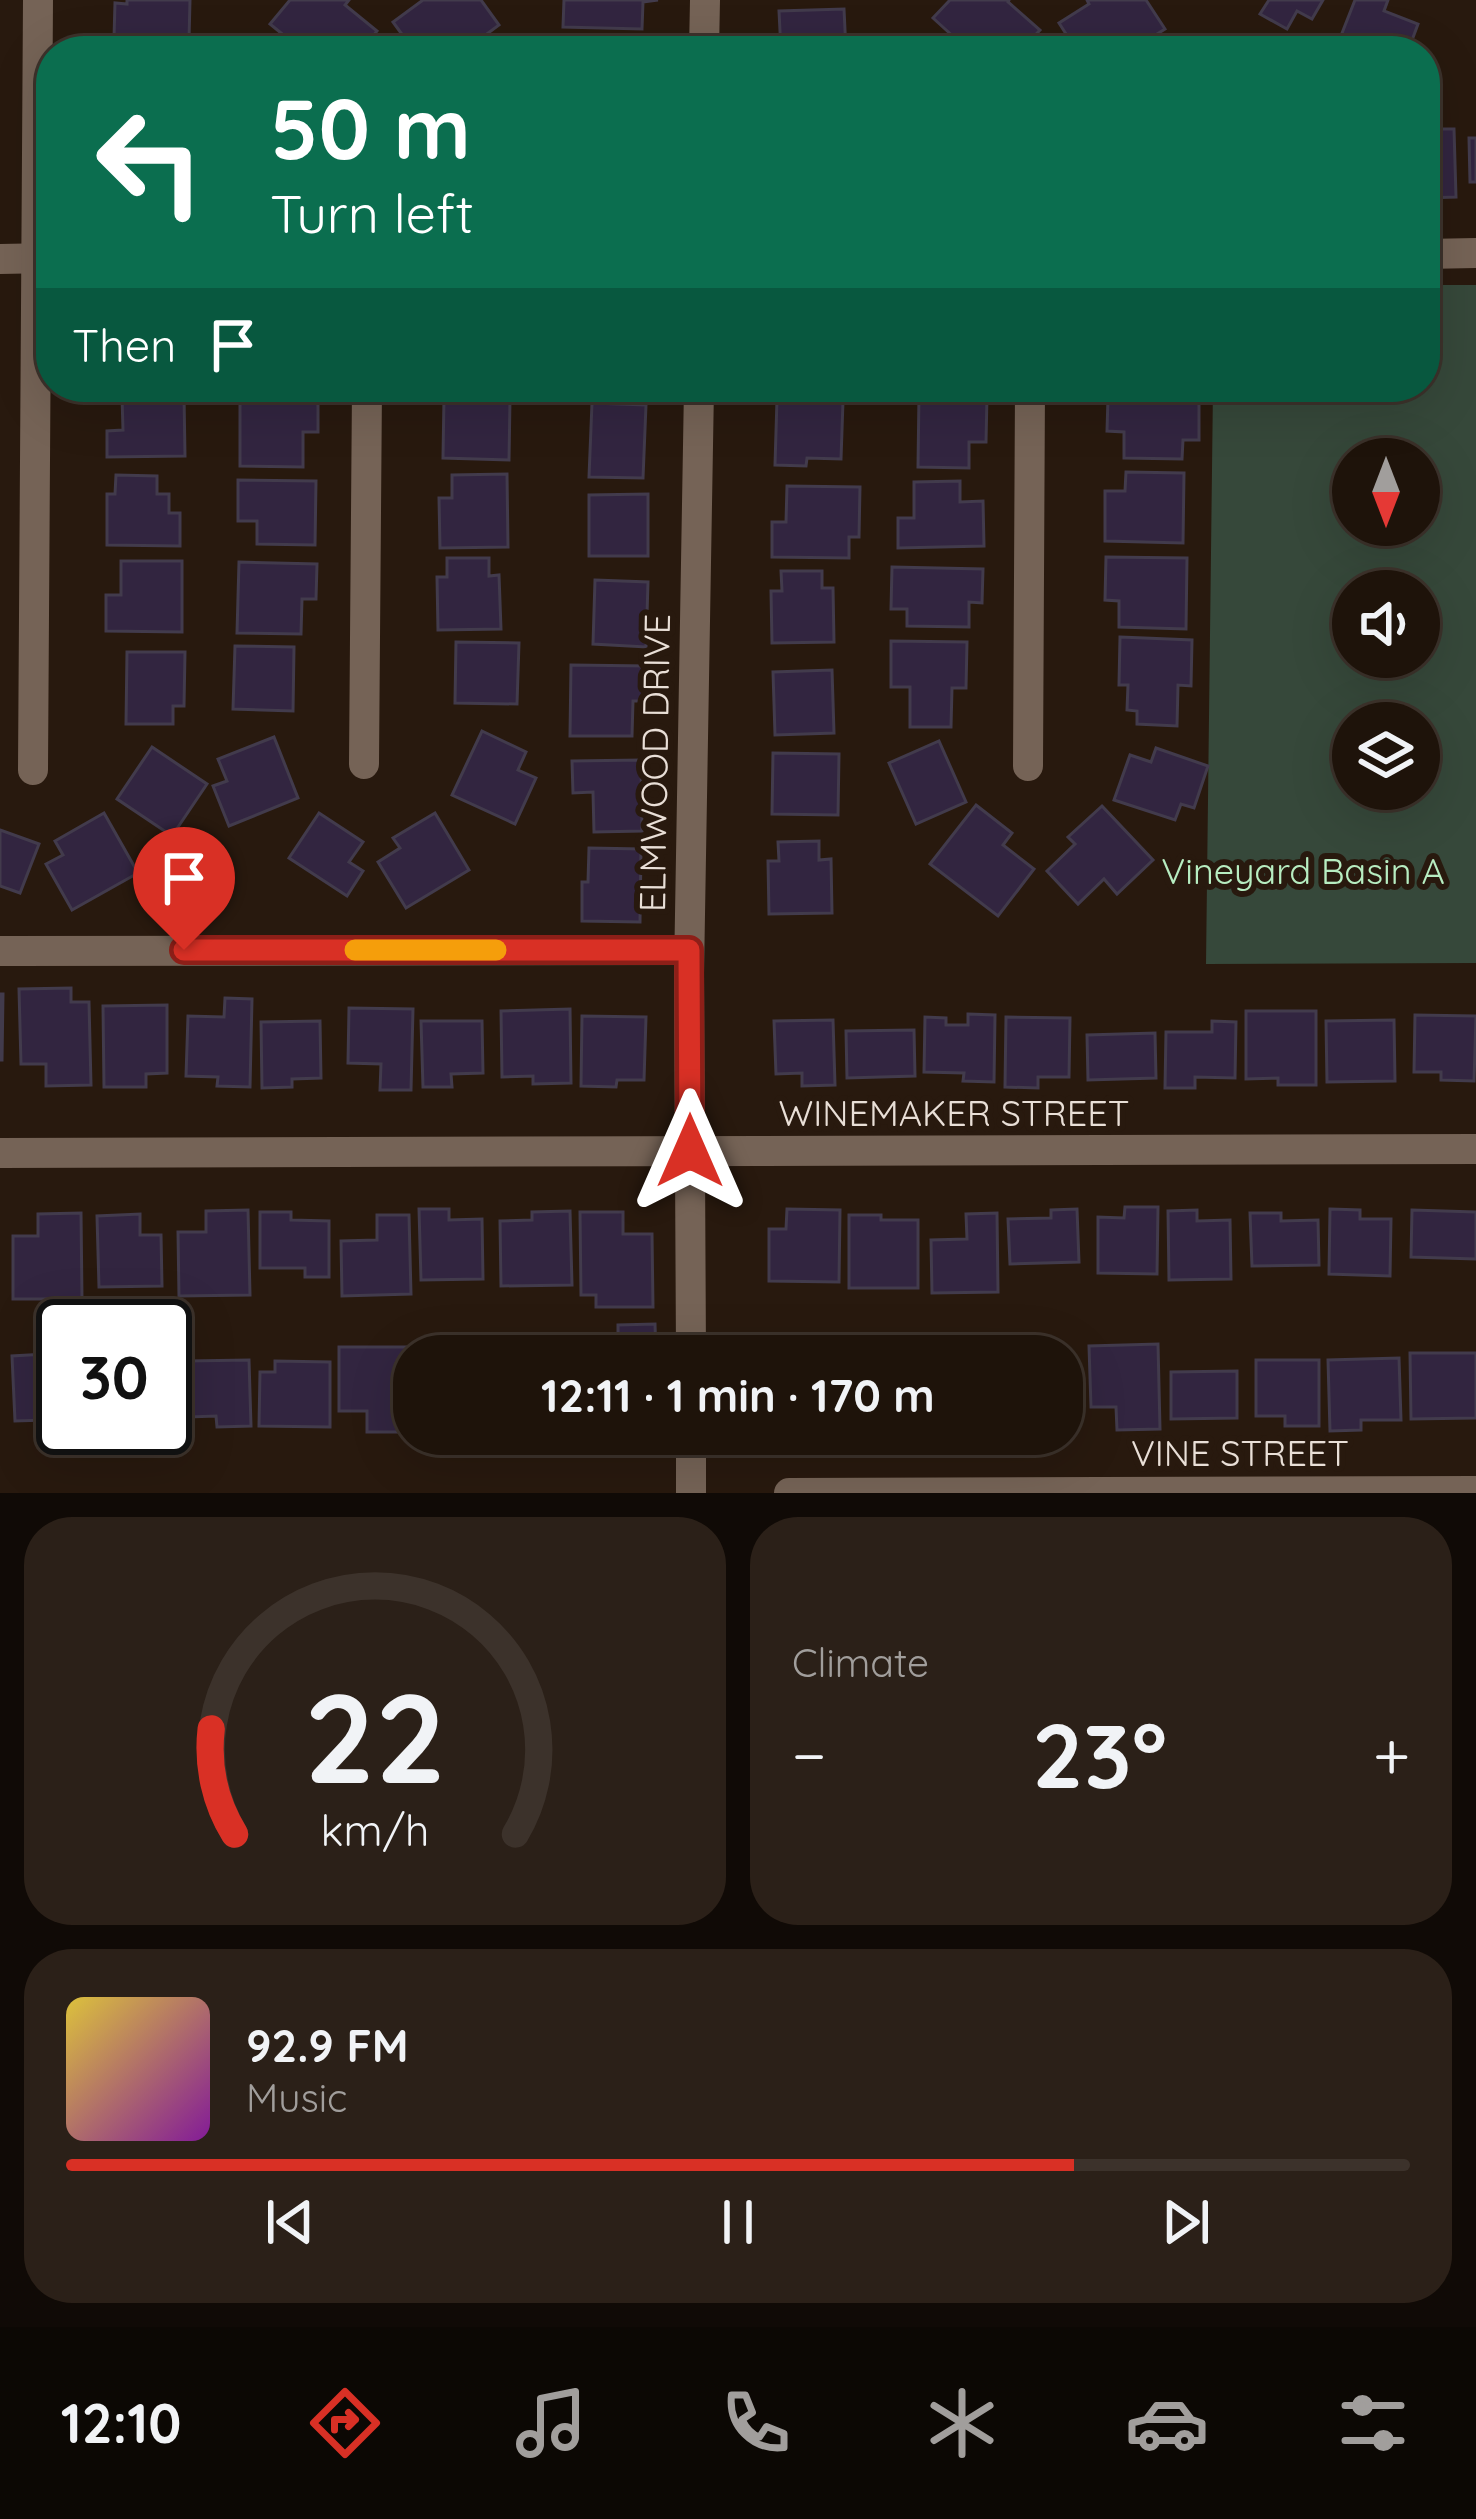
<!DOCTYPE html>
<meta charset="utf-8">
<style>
:root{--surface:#1e130a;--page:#2b2018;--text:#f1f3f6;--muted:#a19e9c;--line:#3c322b;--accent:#d93025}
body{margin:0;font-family:Quicksand,sans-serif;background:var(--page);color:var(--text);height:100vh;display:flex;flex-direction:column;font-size:45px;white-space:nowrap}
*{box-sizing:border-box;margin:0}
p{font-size:39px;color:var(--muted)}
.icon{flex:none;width:66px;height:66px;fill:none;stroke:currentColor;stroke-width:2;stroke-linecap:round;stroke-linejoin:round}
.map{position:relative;height:1493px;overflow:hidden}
.drawer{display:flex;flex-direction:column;gap:24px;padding:24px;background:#100a06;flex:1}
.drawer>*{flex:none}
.top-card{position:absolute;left:36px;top:36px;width:1404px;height:366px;border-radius:48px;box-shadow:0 12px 48px #0002,0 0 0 3px var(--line);background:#0b6e4f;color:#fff;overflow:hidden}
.needle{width:78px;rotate:180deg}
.tools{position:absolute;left:1332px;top:438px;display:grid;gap:24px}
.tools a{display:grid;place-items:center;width:108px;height:108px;border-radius:50%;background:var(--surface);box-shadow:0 12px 48px #0002,0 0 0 3px var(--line);font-size:60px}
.speed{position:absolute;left:36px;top:1299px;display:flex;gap:24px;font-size:60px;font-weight:700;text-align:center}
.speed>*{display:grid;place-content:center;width:156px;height:156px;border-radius:50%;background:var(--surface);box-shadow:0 12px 48px #0002,0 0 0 3px var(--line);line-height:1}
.speed .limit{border:6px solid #111;border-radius:18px;background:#fff;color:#111}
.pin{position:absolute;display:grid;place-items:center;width:102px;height:102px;color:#fff;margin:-123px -51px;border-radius:50% 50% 50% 0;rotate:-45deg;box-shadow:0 0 12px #0007}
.pin .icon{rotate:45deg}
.me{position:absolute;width:132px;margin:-66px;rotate:0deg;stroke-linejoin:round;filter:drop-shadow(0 0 9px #0008)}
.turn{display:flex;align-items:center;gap:42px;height:252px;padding:0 36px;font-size:54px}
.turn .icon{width:156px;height:156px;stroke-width:2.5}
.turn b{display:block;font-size:84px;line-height:102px}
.then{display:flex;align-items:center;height:114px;padding:0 36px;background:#0003;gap:24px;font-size:45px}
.big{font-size:90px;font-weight:700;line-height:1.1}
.drawer .tile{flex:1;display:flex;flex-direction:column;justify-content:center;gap:18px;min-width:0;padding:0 42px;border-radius:48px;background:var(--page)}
.drawer .dial{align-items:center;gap:0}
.dial svg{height:312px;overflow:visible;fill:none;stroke:var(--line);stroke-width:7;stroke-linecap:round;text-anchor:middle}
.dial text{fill:var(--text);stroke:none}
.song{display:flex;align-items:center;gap:36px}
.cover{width:144px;height:144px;border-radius:18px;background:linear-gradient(135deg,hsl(50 70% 55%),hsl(290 70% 35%))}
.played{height:12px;border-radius:6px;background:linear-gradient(90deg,var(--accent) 75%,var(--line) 75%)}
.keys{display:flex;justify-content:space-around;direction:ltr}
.heat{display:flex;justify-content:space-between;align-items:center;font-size:66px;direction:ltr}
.drawer .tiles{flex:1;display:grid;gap:24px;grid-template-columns:1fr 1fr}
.tile:last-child{grid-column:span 2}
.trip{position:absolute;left:393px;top:1335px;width:690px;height:120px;border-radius:48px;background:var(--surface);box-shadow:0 12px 48px #0002,0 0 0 3px var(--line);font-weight:700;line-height:120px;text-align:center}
.tabs{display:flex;height:192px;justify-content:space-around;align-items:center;background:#0c0804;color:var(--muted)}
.tabs .icon{width:84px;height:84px}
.tabs .selected{color:var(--accent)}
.tabs b{font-size:54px;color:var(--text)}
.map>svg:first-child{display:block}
</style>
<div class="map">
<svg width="1476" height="1493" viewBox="0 0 1476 1493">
<rect width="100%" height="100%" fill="#28190e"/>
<!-- green -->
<path fill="#36483a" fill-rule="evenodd" d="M1425,285H1476V963L1206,964L1213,387H1425ZM1353,459H1419V525H1353ZM1353,591H1419V657H1353ZM1353,723H1419V789H1353Z"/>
<!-- building -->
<g fill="#322540" stroke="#423b4c" stroke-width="3">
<polygon points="127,0 190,0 189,40 114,38 115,3 127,4"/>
<polygon points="290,0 349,0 345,5 377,31 361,51 303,51 270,24"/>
<polygon points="423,0 481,0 499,25 464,51 460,51 451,40 437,51 414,51 393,22"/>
<polygon points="564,0 658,0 643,2 642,29 563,27"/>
<polygon points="950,0 1009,0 1008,2 1040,30 1020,51 998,51 981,35 967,49 933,18"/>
<polygon points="1087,0 1146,0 1165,29 1130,51 1077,51 1059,23 1089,4"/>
<polygon points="1269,0 1323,0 1312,19 1297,11 1287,29 1260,14"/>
<polygon points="1355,0 1388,0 1384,11 1418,24 1408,51 1335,51"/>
<polygon points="844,9 846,51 781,51 779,11"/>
<polygon points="1425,129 1454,129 1456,197 1425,198"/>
<polygon points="1469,138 1476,138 1476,182 1470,182"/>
<polygon points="919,394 987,396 986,442 969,442 969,468 918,467"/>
<polygon points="184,395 185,456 107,457 107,431 123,430 122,396"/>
<polygon points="240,397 318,397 318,432 303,432 303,467 240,466"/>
<polygon points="444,397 510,399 509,460 443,458"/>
<polygon points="1108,398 1199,399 1199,440 1183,440 1182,459 1124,458 1124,432 1107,431"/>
<polygon points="777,399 843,401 841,459 807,458 806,466 775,465"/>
<polygon points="592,403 646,405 643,478 589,477"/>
<polygon points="1126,472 1184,473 1183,543 1105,541 1105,491 1125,491"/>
<polygon points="507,474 508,547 440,548 439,498 452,498 452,475"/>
<polygon points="116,475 157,476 157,494 169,494 169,513 180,513 180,546 107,545 107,494 115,494"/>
<polygon points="238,480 316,481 315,545 257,544 257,521 238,521"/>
<polygon points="960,481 960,502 983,501 984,546 898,548 898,518 914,518 914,482"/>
<polygon points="787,486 860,487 859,537 849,537 849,558 772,557 772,522 786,522"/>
<polygon points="648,494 648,556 589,556 589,495"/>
<polygon points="1106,557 1187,558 1186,629 1119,627 1119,601 1105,600"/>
<polygon points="447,558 489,558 489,576 499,575 501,629 438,630 437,577 447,577"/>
<polygon points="121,561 182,561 182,632 106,631 106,595 121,595"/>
<polygon points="239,562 317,564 316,599 302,599 301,634 237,633"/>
<polygon points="892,567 983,569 982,603 969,602 969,627 907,626 907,609 891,609"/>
<polygon points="781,571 822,571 822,588 833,588 834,642 772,643 771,591 782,591"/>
<polygon points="595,580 648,582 646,647 593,644"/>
<polygon points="1120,637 1192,640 1191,686 1178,685 1177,726 1137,724 1137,711 1127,710 1128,685 1119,685"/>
<polygon points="891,641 967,642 966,688 952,688 951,727 910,727 910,687 891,687"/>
<polygon points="456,642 519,643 517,704 455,703"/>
<polygon points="235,646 294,647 293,711 233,709"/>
<polygon points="127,652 185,652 184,706 173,706 173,724 126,724"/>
<polygon points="571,665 648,666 648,701 633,701 632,736 570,736"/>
<polygon points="832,670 834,733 775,735 773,672"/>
<polygon points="482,731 526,752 518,770 536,778 515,824 452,795"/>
<polygon points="274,737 298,798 229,826 213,786 227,781 218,759"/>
<polygon points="939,741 966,802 916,824 889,763"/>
<polygon points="152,747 207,784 172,836 117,799"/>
<polygon points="1156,748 1208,766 1194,808 1181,804 1175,820 1114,800 1130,755 1151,762"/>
<polygon points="773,753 839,754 838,815 772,814"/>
<polygon points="641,760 642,831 594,832 593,792 573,793 572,761"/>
<polygon points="976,805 1012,833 1003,845 1034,869 998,916 930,864"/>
<polygon points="1102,806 1153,860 1117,894 1104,879 1078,904 1047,871 1075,844 1068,837"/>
<polygon points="104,813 138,873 72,910 46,864 63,855 55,841"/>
<polygon points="319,813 363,842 349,862 363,871 347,896 289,858"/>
<polygon points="435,813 469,870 406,908 378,862 400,848 393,838"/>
<polygon points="0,830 39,844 20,893 0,886"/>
<polygon points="819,841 819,860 831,859 832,913 769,914 768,861 779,861 778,842"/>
<polygon points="589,848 641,849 640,922 582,921 582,882 588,882"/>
<polygon points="71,988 71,1002 89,1002 91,1085 46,1086 46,1064 21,1064 19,989"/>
<polygon points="0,994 3,994 2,1060 0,1060"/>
<polygon points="225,998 252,999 250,1087 217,1086 218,1077 186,1076 188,1016 224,1017"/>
<polygon points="167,1005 167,1073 146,1074 146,1087 104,1087 103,1006"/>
<polygon points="349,1008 413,1009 411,1090 380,1090 381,1064 348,1063"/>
<polygon points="570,1009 571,1083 533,1084 533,1076 502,1077 501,1011"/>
<polygon points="1246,1011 1316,1011 1316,1085 1278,1085 1278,1078 1246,1079"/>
<polygon points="968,1014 995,1015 994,1082 963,1081 964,1073 924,1072 925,1017 946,1018 946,1025 968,1025"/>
<polygon points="1415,1015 1476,1016 1474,1081 1441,1080 1441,1072 1414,1072"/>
<polygon points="582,1016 646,1017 644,1080 617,1080 616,1087 581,1086"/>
<polygon points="1006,1017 1070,1018 1069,1077 1038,1077 1038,1088 1005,1087"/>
<polygon points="833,1020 835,1085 802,1086 802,1073 776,1074 774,1021"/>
<polygon points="1394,1020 1395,1081 1327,1082 1326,1021"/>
<polygon points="320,1021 321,1078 292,1079 292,1087 262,1088 261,1022"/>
<polygon points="421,1021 482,1021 483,1073 451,1074 452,1087 423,1087"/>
<polygon points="1212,1021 1236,1022 1235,1078 1195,1077 1195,1088 1165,1088 1166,1032 1212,1032"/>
<polygon points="914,1030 915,1076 847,1078 846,1031"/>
<polygon points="1155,1033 1156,1078 1088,1080 1087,1035"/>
<polygon points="1125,1207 1158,1207 1157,1274 1098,1273 1098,1217 1124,1218"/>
<polygon points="419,1209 449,1209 449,1220 482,1219 483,1279 421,1280"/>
<polygon points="787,1209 840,1210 839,1282 769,1281 769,1229 786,1229"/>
<polygon points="1077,1209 1079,1262 1010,1264 1008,1219 1051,1218 1051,1210"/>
<polygon points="1330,1209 1360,1210 1360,1219 1391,1219 1390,1276 1329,1274"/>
<polygon points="248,1210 250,1295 179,1296 178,1232 206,1232 206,1211"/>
<polygon points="1197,1210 1197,1221 1230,1220 1231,1279 1169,1280 1168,1211"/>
<polygon points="1412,1210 1476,1212 1476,1259 1411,1257"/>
<polygon points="570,1211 572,1285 501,1286 500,1221 532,1220 532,1212"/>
<polygon points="260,1212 291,1212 291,1220 329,1221 329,1277 305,1277 305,1268 260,1268"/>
<polygon points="580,1212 623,1212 623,1234 652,1234 653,1307 596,1307 596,1295 581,1295"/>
<polygon points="81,1213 82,1299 13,1299 13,1236 38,1236 38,1214"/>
<polygon points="997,1213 998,1292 932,1293 931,1240 967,1239 966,1214"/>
<polygon points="1250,1213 1281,1213 1281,1221 1318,1220 1319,1265 1252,1266"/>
<polygon points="140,1214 140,1235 161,1235 162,1286 99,1287 97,1216"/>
<polygon points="377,1215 409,1215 411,1294 342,1296 341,1241 377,1240"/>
<polygon points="849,1215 881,1215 881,1220 918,1220 918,1288 849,1288"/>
<polygon points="655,1324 656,1356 580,1356 580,1346 618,1346 618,1325"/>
<polygon points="770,1342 838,1343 838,1356 770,1356"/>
<polygon points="1158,1344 1160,1429 1117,1430 1116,1407 1091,1407 1089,1346"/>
<polygon points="339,1347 409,1347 409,1432 367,1432 367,1411 339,1411"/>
<polygon points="486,1348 486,1356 418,1356 418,1350"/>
<polygon points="848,1350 917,1351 917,1356 848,1356"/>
<polygon points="570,1351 570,1356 501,1356 501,1353"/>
<polygon points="63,1353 63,1428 47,1429 47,1420 15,1421 12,1356"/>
<polygon points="1410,1353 1476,1353 1476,1418 1411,1419"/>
<polygon points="1399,1358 1401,1420 1361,1420 1361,1430 1330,1431 1328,1360"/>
<polygon points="1062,1359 1069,1359 1071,1416 1062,1417"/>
<polygon points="249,1360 251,1426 217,1427 216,1416 189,1417 187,1361"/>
<polygon points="1256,1360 1319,1360 1319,1426 1285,1426 1285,1416 1256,1416"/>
<polygon points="275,1361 330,1362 330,1427 259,1426 260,1372 275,1372"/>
<polygon points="1237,1371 1237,1418 1171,1419 1171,1372"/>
<polygon points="92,1428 123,1428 123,1433 93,1433"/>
</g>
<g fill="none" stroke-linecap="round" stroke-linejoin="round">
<!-- minor -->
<g stroke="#756356" stroke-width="30">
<polyline points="704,51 705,0"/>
<polyline points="1425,254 1476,253"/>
<polyline points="0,259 51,258"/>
<polyline points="364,764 367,387"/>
<polyline points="1028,766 1030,387"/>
<polyline points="33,770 38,0"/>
<polyline points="0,951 689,950"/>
<polyline points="0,1153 1476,1149"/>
<polyline points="691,1356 689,973 699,387"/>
<polyline points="691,1434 691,1493"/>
<polyline points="789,1493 1476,1491"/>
</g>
</g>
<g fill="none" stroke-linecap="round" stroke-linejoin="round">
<defs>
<polyline id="route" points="184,950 689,950 690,1151"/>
</defs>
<!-- route casing -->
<use href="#route" stroke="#8d1f18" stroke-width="30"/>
<!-- route -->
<use href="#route" stroke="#d93025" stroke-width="21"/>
<!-- slow -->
<polyline stroke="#f59e0b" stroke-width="21" points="355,950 496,950"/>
</g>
<g text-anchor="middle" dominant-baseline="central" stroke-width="12" stroke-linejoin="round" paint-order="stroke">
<!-- street labels -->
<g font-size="36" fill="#e9dfd7" stroke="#28190e">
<text transform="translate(654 763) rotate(-89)">ELMWOOD DRIVE</text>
<text x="954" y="1112">WINEMAKER STREET</text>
<text x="1240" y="1452">VINE STREET</text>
</g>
<!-- park labels -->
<g font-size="36" fill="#b7edc1" stroke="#28190e">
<text x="1303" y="870">Vineyard Basin A</text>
</g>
</g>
</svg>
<div class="tools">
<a><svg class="needle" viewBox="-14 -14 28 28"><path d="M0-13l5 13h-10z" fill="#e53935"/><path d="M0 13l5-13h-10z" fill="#a19e9c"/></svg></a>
<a><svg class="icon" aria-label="sound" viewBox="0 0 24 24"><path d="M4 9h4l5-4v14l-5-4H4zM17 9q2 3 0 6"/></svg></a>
<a><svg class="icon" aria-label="layers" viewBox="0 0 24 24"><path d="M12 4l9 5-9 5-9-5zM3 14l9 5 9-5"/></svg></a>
</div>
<div class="speed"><div class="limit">30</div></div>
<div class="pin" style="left:184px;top:950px;background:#d93025"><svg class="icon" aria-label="arrive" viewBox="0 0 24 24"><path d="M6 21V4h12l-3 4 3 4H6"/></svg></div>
<svg class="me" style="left:690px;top:1151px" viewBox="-20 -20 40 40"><path d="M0-17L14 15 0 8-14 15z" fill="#d93025" stroke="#fff" stroke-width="4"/></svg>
<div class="trip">12:11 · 1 min · 170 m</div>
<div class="top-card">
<div class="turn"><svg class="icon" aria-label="left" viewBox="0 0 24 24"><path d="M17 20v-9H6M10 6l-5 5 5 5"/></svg><div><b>50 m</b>Turn left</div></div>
<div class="then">Then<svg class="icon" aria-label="arrive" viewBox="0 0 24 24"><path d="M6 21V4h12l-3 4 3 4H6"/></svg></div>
</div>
</div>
<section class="drawer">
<div class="tiles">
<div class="tile dial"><svg viewBox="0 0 100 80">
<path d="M14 69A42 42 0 1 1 86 69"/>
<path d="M14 69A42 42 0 0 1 8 42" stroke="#d93025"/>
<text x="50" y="56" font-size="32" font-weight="700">22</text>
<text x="50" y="72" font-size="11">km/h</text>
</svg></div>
<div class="tile"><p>Climate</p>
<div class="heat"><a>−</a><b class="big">23°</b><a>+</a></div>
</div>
<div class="tile">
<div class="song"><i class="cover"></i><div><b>92.9 FM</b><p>Music</p></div></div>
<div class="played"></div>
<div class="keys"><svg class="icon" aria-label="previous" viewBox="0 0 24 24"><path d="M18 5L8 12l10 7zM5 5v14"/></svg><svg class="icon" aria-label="pause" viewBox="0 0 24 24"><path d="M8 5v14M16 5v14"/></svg><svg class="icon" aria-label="next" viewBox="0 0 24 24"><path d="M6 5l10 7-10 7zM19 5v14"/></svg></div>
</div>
</div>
</section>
<nav class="tabs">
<b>12:10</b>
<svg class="icon selected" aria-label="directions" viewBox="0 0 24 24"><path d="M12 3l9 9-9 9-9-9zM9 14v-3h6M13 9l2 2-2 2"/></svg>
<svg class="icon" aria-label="music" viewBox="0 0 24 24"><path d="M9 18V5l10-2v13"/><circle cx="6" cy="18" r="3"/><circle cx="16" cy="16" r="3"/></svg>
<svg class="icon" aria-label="phone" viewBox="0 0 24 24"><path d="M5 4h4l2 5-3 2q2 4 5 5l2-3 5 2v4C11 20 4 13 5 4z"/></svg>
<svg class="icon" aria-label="climate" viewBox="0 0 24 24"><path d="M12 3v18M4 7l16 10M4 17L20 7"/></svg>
<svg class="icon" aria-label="car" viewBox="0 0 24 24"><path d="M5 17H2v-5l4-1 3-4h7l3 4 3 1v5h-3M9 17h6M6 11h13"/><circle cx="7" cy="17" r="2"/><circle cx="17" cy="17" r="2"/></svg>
<svg class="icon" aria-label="filters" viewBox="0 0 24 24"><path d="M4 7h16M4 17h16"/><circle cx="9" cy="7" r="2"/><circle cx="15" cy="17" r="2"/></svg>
</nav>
